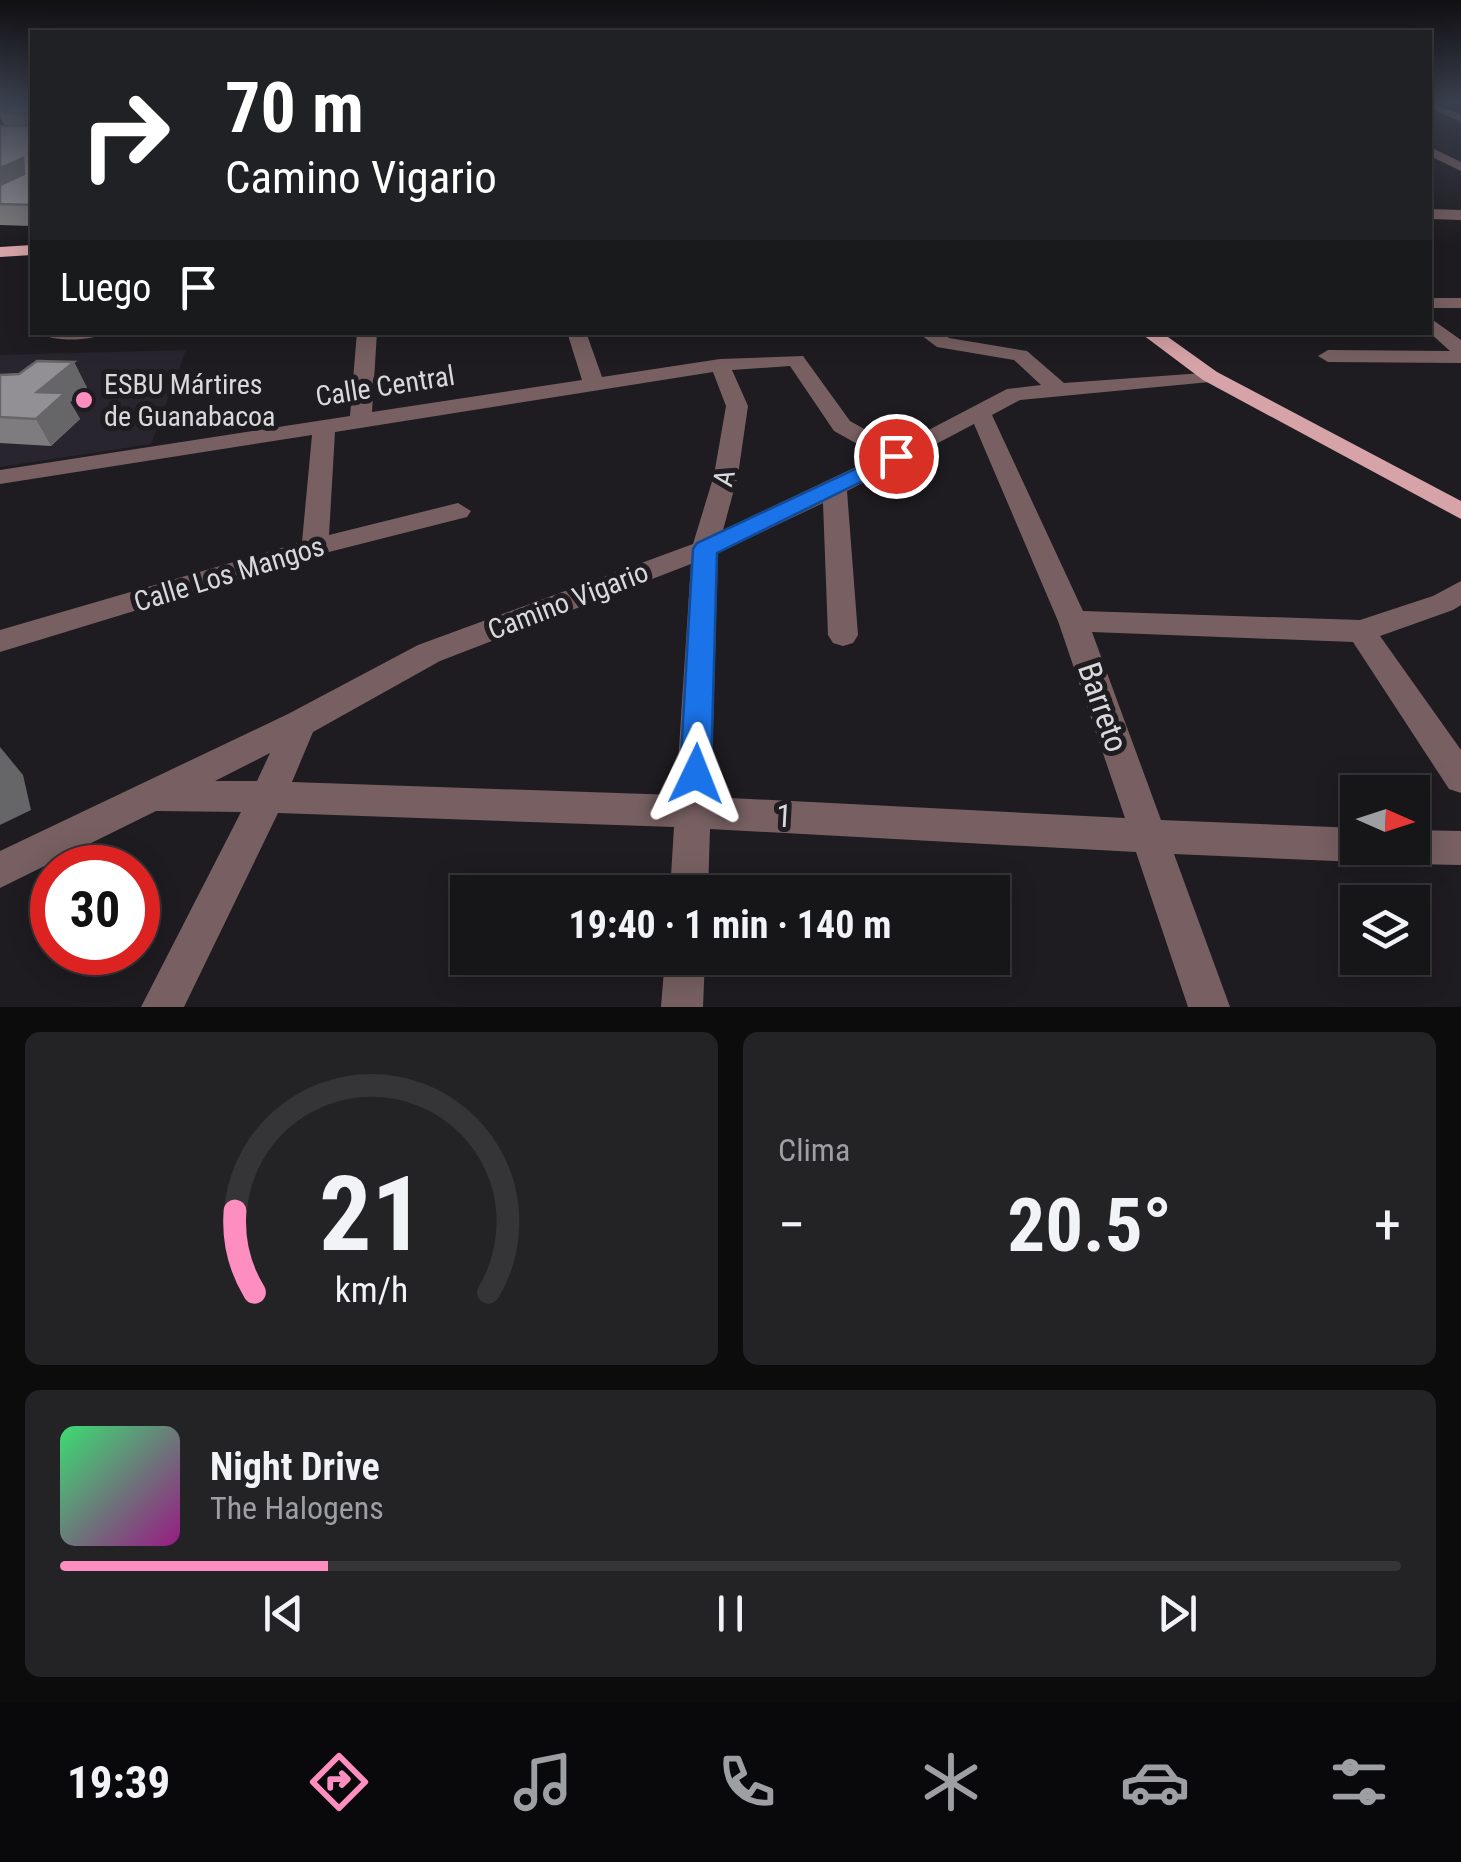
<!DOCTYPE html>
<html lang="es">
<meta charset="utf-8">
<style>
:root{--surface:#161518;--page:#232225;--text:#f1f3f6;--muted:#9e9fa2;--line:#353437;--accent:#fd8ebf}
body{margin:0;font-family:"Roboto Condensed",sans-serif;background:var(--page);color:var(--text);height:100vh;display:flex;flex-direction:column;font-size:38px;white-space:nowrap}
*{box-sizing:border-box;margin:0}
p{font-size:32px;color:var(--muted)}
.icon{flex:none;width:55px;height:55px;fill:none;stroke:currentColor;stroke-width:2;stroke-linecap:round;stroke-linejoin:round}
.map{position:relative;height:1007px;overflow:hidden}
.panel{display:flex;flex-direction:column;gap:25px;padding:25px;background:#0c0c0d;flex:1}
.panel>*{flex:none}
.banner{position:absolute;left:30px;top:30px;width:1402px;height:305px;border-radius:0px;box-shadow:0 5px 25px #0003,0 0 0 2px var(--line);background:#202124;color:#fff;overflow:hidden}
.needle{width:65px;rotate:93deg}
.buttons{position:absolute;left:1340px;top:775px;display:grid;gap:20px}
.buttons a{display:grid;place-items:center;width:90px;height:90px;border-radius:0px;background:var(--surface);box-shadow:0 5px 25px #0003,0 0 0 2px var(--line);font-size:50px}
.speed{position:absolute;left:30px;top:845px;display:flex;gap:20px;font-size:50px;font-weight:700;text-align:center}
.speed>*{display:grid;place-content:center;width:130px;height:130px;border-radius:50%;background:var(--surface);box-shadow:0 5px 25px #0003,0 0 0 2px var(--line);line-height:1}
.speed .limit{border:15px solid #d22;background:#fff;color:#111}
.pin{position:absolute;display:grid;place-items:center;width:85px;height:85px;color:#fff;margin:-42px;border:5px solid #fff;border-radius:50%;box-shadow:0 2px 10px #0007}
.me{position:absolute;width:110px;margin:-55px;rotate:2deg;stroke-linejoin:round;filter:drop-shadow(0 0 8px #0008)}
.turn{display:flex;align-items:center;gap:35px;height:210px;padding:0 30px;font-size:45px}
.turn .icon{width:130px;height:130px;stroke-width:2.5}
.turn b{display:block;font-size:70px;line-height:85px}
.then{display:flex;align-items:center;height:95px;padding:0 30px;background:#0003;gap:20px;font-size:38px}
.big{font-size:75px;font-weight:700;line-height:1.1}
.panel .widget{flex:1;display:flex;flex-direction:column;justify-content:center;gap:15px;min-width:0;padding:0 35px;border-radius:15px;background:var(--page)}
.panel .dial{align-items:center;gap:0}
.dial svg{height:260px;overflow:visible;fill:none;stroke:var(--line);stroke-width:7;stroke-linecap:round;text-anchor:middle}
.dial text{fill:var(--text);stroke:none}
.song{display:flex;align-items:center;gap:30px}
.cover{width:120px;height:120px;border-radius:15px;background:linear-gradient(135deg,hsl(140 70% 55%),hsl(310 70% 35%))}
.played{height:10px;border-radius:5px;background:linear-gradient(90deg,var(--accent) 20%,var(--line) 20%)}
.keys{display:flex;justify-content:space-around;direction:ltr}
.heat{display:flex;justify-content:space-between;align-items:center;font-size:55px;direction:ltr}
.panel .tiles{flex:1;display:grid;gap:25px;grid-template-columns:1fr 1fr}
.widget:last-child{grid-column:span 2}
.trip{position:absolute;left:450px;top:875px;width:560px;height:100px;border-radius:0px;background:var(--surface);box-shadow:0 5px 25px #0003,0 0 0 2px var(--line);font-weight:700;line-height:100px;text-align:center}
.tab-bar{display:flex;height:160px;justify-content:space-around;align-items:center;background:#09080a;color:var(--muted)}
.tab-bar .icon{width:70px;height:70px}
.tab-bar .on{color:var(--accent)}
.tab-bar b{font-size:45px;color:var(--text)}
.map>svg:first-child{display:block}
</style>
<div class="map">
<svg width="1461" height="1007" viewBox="0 0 1461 1007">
<rect width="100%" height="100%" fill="#1e1c20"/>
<!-- built -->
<polygon fill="#29252e" points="186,350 151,444 0,467 0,355"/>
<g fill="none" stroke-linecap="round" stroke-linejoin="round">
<!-- minor -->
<g fill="#786062" fill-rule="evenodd">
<polygon points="1430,103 1461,114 1461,122 1430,108"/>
<polygon points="1430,147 1461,162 1461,171 1430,156"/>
<polygon points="1430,209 1461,210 1461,220 1430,219"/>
<rect x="1430" y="298" width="31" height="10"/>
<polygon points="1430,318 1461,340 1461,363 1328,362 1318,356 1328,350 1450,351 1429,332"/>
<path d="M37,332H106C92,342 51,342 37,332Z"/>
<path d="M357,332H377L372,412L582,380L567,332H586L602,377L720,359L803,356L850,421L896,447L1007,389L1041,385L1014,360L937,347L917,332H940L949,338L1027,351L1064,383L1217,372L1220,376L1217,380L1210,382L1020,400L992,415L1083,611L1360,620L1433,596L1461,581V605L1453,610L1380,636L1461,750V793L1449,789L1353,642L1092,632L1161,820L1358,828V848H1375L1371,857L1358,862L1174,854L1230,1007H1188L1136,852L710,829L708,892H670L674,827L278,813L184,1007H141L241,812L156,811L0,888V851L288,714L418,645L693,544L714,475L726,406L713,372L335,432L329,535L458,503L471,511L467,517L321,554L0,652V630L302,542L312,435L0,484V470L350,416ZM790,366L834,431L879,456L723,530L738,475L748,406L732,370ZM974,424L1058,621L1125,818L711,797L718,553L823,503L828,635L833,643L843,646L853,643L858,635L847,491ZM691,564L676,795L292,782L313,732L440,661ZM270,753L257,781H215Z"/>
<polygon points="1412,830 1461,831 1461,865 1412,864 1399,859 1394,848 1412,848"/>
<polygon points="665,958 705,958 703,1007 661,1007"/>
</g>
<!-- major -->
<g fill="#d6a3a8" fill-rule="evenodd">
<polygon points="32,245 32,255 0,257 0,247"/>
<polygon points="1139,332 1161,332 1217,372 1461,501 1461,519 1203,380"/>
</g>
</g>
<!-- wall -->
<g fill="#7e7c7f">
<polygon points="0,103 32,103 32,226 0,225 0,126 5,126 0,118"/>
<polygon points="74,362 87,388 70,402 80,419 51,446 0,443 0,375 19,374"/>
</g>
<!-- shaded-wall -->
<g fill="#666568">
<polygon points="0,103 32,103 0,113"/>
<polygon points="23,158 32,177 0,193 0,168"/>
<polygon points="74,362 87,388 70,402 80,419 51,446 36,419 37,392"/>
<polygon points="0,747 23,775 31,810 0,825"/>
</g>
<!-- building -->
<g fill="#929094" stroke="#666568" stroke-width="2.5">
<polygon points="22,103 32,103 32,205 0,204 0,185 24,174 23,158 0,168 0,126 26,126 26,114 0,112"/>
<polygon points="37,361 74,362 37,392 65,393 36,419 0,417 0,375 19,374"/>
</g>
<!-- sky -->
<linearGradient id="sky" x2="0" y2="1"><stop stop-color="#100f12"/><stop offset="0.42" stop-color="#3b404e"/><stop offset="1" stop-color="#3b404e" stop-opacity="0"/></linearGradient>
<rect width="1461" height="244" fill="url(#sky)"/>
<!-- route -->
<polygon fill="#1a73e8" stroke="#114b97" stroke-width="2.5" points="896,450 906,456 903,461 717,553 711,774 707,783 696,787 685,783 680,774 693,549 697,543"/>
<!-- markers -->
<circle fill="#fd8ebf" stroke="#1e1c20" stroke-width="4" cx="84" cy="400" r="10"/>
<g text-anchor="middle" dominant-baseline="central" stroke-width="10" stroke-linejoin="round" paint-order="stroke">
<!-- poi labels -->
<g font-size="28" fill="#d9d8da" stroke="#1e1c20" text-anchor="start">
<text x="104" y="384">ESBU Mártires<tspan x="104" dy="32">de Guanabacoa</tspan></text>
</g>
<!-- street labels -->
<g font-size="28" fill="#d9d8da" stroke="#1e1c20">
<text transform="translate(385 386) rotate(-9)">Calle Central</text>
<text transform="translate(724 478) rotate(-77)">A</text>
<text transform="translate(229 574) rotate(-17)">Calle Los Mangos</text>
<text transform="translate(568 601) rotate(-21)">Camino Vigario</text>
</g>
<!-- near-street labels -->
<g font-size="32" fill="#d9d8da" stroke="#1e1c20">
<text transform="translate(1103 707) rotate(71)">Barreto</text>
<text transform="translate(784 816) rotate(3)">1</text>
</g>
</g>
</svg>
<div class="buttons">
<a><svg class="needle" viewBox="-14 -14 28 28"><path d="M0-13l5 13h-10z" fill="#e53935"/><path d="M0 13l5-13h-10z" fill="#9e9fa2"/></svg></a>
<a><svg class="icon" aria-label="layers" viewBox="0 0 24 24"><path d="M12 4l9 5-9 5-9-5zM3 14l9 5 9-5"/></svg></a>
</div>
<div class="speed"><div class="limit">30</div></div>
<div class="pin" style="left:896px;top:456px;background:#d93025"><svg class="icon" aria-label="arrive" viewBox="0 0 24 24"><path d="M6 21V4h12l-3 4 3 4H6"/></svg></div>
<svg class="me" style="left:696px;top:774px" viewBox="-20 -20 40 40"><path d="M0-17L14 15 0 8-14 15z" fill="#1a73e8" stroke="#fff" stroke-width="4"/></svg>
<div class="trip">19:40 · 1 min · 140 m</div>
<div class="banner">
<div class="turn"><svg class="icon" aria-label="right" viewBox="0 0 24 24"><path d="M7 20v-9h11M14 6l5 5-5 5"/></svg><div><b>70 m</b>Camino Vigario</div></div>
<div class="then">Luego<svg class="icon" aria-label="arrive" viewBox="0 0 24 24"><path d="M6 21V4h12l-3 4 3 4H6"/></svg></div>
</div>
</div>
<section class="panel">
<div class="tiles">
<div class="widget dial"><svg viewBox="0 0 100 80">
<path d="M14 69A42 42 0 1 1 86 69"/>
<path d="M14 69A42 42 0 0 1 8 44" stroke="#fd8ebf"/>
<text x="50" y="56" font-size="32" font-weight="700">21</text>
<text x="50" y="72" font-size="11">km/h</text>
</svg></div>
<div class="widget"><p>Clima</p>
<div class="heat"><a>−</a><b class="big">20.5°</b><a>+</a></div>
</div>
<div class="widget">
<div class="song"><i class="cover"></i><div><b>Night Drive</b><p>The Halogens</p></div></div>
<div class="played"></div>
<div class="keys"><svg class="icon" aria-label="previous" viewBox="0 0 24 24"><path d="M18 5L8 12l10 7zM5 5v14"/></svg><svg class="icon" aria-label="pause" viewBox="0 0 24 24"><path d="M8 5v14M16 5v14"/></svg><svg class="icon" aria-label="next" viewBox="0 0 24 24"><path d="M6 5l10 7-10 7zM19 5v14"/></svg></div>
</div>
</div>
</section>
<nav class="tab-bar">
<b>19:39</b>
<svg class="icon on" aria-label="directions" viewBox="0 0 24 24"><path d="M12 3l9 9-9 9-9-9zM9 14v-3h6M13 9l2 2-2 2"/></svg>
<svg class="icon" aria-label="music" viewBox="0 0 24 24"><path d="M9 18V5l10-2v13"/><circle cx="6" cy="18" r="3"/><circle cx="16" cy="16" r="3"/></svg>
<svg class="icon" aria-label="phone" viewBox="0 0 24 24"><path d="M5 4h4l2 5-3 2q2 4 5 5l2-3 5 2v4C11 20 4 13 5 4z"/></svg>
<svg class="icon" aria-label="climate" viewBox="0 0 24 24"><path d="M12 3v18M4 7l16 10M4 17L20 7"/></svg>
<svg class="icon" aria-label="car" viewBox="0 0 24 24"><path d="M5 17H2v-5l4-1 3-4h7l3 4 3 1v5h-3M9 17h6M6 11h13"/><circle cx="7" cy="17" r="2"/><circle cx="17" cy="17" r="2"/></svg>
<svg class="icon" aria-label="filters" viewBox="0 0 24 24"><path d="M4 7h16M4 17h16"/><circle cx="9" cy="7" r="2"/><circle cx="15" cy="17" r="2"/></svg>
</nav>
